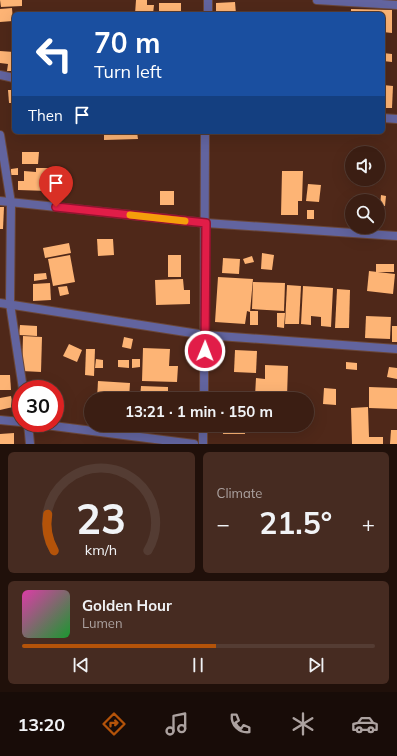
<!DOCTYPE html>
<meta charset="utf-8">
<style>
:root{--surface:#3b1e13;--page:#462b21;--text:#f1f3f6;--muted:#aca2a0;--line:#543c33;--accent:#b45309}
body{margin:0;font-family:Mulish,sans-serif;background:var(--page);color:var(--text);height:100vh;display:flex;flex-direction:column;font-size:15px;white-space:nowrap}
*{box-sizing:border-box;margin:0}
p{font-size:13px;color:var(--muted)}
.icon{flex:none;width:22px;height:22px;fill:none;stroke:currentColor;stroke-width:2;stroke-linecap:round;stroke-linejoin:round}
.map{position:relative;height:444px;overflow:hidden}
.drawer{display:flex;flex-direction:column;gap:8px;padding:8px;background:#20100a;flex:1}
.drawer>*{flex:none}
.hud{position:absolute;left:12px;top:12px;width:373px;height:122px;border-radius:6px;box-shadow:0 4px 16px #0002,0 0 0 1px var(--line);background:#1a4fa0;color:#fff;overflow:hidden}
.controls{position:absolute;left:345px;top:146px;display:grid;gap:8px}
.controls a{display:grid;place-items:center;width:40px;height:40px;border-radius:50%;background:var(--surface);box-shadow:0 4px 16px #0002,0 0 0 1px var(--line);font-size:20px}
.speed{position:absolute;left:12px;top:380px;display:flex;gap:8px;font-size:20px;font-weight:700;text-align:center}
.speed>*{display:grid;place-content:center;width:52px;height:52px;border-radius:50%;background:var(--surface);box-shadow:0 4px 16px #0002,0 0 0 1px var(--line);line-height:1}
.speed .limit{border:6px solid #d22;background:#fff;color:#111}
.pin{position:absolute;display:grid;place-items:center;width:34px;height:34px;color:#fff;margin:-41px -17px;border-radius:50% 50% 50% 0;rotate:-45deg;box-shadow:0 0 4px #0007}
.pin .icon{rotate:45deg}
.me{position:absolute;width:44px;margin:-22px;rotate:1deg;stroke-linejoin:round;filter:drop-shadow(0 0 3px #0008)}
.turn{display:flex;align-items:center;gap:14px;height:84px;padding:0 16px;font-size:18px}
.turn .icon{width:52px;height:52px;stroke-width:2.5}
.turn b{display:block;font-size:28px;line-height:34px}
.then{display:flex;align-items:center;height:38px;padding:0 16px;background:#0003;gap:8px;font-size:15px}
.big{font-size:30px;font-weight:700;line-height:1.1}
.drawer .card{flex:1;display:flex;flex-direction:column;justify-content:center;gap:6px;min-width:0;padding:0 14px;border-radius:6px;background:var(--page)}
.drawer .dial{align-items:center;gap:0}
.dial svg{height:104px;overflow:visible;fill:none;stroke:var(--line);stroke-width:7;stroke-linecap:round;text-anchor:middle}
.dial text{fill:var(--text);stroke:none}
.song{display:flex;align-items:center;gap:12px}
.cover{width:48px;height:48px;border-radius:6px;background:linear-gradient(135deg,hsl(320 70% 55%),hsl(130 70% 35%))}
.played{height:4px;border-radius:2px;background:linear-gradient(90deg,var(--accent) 55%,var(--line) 55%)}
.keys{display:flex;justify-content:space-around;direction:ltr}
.heat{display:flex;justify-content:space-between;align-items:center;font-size:22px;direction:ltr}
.drawer .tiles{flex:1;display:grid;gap:8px;grid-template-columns:1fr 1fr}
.card:last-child{grid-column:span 2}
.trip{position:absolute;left:84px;top:392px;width:230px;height:40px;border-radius:20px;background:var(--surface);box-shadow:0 4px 16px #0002,0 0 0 1px var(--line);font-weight:700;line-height:40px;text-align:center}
.menu{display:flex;height:64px;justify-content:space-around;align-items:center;background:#180c08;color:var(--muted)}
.menu .icon{width:28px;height:28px}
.menu .current{color:var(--accent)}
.menu b{font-size:18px;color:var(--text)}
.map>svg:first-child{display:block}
</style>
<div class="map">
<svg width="397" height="444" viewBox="0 0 397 444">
<rect width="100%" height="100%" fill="#4f2819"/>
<!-- building -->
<g fill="#fdb475">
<polygon points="0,0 22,0 22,6 1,7"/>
<polygon points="136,0 147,0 147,5 154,5 153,14 135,14"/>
<polygon points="235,2 236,14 216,14 216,3"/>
<rect x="159" y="3" width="22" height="11"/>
<polygon points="12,8 13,21 0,22 0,9"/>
<polygon points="351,9 392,10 392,33 383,32 383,14 351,14"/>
<rect x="289" y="11" width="24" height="3"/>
<polygon points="0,51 14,52 14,71 7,71 8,64 0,63"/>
<polygon points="383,53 392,54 392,62 383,61"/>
<polygon points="383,85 393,86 392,108 383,108"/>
<polygon points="8,90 14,90 14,103 9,103"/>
<polygon points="104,132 137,132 138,139 104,140"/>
<polygon points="22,152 39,152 38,164 22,164"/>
<polygon points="18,168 18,175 11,175 11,169"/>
<polygon points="36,168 50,168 49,191 18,190 18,181 24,181 24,171 36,172"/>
<polygon points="282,171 303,171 302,201 298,201 298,215 281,215"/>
<polygon points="308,184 321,185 319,202 306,201"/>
<rect x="160" y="191" width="14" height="14"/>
<polygon points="381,195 386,196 385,206 380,206"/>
<polygon points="0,207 4,207 3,229 0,229"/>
<rect x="307" y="210" width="7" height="9"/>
<polygon points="97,239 113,239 114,255 98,256"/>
<polygon points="69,243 71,253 45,258 43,248"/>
<polygon points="262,253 274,255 272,270 261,269"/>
<polygon points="70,255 75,282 53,286 48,259"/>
<rect x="168" y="255" width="13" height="22"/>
<polygon points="252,256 254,262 245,264 243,259"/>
<polygon points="223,258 240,259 239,274 222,273"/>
<rect x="376" y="264" width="18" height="8"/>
<polygon points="369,271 395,274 393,294 367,291"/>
<polygon points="46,273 47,279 34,281 34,274"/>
<polygon points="218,277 253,279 250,312 247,311 245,324 215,322"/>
<polygon points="183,279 184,290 190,290 190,304 156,305 155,280"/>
<polygon points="253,282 285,283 284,311 252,309"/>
<polygon points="50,283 51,300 33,301 33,284"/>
<polygon points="287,285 301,286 299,324 285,324"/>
<polygon points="67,286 69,294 60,296 58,287"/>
<polygon points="303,286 333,288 331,327 321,326 321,317 311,316 311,325 301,324"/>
<polygon points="337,289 350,290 349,328 335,328"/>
<rect x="250" y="311" width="8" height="14"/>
<polygon points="277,313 285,313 284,328 277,327"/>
<polygon points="366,316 391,317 390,339 365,338"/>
<polygon points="20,325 37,326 37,336 19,335"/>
<rect x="392" y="326" width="5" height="16"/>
<polygon points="23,336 42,337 41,372 22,371"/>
<polygon points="124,337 133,339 131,349 122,347"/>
<polygon points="69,344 82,350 77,362 63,356"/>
<polygon points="143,348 170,349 169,366 178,366 177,382 142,381"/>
<polygon points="86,349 95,349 94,376 85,375"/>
<polygon points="235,350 257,351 256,373 234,372"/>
<polygon points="96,359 103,360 103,368 95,368"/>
<polygon points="132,359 140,359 140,367 132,368"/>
<polygon points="118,360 129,360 129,368 118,367"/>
<polygon points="346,362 357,363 357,370 346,369"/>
<polygon points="265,365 288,366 287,397 255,396 256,378 265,379"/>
<polygon points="389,367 397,368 397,379 387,377"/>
<polygon points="0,375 10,375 11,390 0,390"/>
<polygon points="98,381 130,383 129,399 97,399"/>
<polygon points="141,386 168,387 168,399 140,399"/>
<polygon points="369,387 397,388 397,409 369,408"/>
<polygon points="324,388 336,389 336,405 323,404"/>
<polygon points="228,395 254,396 254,399 228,399"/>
<polygon points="11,396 13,407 0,410 0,398"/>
<polygon points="368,407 369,437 383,437 383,444 352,444 351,408"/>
<rect x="223" y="425" width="22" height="9"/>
<polygon points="391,430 397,430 397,444 390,444"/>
<polygon points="14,433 14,444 0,444 0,434"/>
</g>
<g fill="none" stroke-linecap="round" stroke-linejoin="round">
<defs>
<g id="minor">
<polyline points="208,0 208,14"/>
<polyline points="317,0 397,5"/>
<polyline points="0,75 14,78"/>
<polyline points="383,118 397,119"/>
<polyline points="0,135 11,203 10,304 23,389"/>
<polyline points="0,201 206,223 397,236"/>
<polyline points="204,399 205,132"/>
<polyline points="0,420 21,422"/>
<polyline points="28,423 30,444"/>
<polyline points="30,423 194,444"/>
<polyline points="203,444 203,425"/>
</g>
<polyline id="tertiary" points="0,303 205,335 397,349"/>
</defs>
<!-- minor casing -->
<use href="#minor" stroke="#6a4638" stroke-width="10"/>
<!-- tertiary casing -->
<use href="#tertiary" stroke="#6a4638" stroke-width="10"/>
<!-- minor -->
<use href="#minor" stroke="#62649f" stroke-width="8"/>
<!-- tertiary -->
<use href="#tertiary" stroke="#62649f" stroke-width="8"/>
</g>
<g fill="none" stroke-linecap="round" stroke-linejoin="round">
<defs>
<polyline id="route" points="56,207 206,223 205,351"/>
</defs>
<!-- route casing -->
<use href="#route" stroke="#92132f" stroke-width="10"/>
<!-- route -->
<use href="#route" stroke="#e11d48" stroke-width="7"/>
<!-- slow -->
<polyline stroke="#f59e0b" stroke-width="7" points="130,215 185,221"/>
</g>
</svg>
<div class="controls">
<a><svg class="icon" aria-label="sound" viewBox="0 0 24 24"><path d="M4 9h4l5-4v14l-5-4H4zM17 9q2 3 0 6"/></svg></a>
<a><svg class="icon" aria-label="search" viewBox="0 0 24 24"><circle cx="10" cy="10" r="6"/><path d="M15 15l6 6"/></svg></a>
</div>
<div class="speed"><div class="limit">30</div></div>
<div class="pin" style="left:56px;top:207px;background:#d93025"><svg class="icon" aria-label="arrive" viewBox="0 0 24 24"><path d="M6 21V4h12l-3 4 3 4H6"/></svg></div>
<svg class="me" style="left:205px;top:351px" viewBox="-20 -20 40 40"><circle r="17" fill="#e11d48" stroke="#fff" stroke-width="3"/><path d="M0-11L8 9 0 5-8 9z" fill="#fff"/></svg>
<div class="trip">13:21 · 1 min · 150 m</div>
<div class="hud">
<div class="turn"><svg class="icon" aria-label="left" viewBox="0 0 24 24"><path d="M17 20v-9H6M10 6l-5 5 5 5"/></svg><div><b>70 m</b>Turn left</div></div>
<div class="then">Then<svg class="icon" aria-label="arrive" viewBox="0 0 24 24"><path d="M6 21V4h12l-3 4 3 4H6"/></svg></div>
</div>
</div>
<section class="drawer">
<div class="tiles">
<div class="card dial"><svg viewBox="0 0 100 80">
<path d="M14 69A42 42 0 1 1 86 69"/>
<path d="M14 69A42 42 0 0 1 9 41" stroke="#b45309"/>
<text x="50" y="56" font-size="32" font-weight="700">23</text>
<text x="50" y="72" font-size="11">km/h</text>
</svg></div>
<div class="card"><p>Climate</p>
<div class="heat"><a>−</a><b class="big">21.5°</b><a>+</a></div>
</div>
<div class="card">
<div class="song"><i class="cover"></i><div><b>Golden Hour</b><p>Lumen</p></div></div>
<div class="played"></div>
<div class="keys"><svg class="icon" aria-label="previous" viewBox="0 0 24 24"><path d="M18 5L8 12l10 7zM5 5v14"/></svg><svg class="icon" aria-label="pause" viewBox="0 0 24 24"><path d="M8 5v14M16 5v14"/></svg><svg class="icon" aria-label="next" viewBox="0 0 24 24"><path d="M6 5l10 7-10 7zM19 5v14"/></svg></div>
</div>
</div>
</section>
<nav class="menu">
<b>13:20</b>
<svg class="icon current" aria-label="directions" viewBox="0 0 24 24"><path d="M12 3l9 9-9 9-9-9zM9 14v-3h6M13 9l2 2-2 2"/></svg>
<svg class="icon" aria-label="music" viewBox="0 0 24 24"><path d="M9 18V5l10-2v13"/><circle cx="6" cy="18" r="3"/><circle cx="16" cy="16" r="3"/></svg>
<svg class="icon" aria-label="phone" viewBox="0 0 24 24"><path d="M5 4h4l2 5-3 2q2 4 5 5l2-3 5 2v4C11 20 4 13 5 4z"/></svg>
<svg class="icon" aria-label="climate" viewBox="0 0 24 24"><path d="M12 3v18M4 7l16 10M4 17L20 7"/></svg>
<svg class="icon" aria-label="car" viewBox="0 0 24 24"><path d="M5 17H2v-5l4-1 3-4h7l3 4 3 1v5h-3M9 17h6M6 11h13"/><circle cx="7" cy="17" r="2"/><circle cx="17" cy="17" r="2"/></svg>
</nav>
